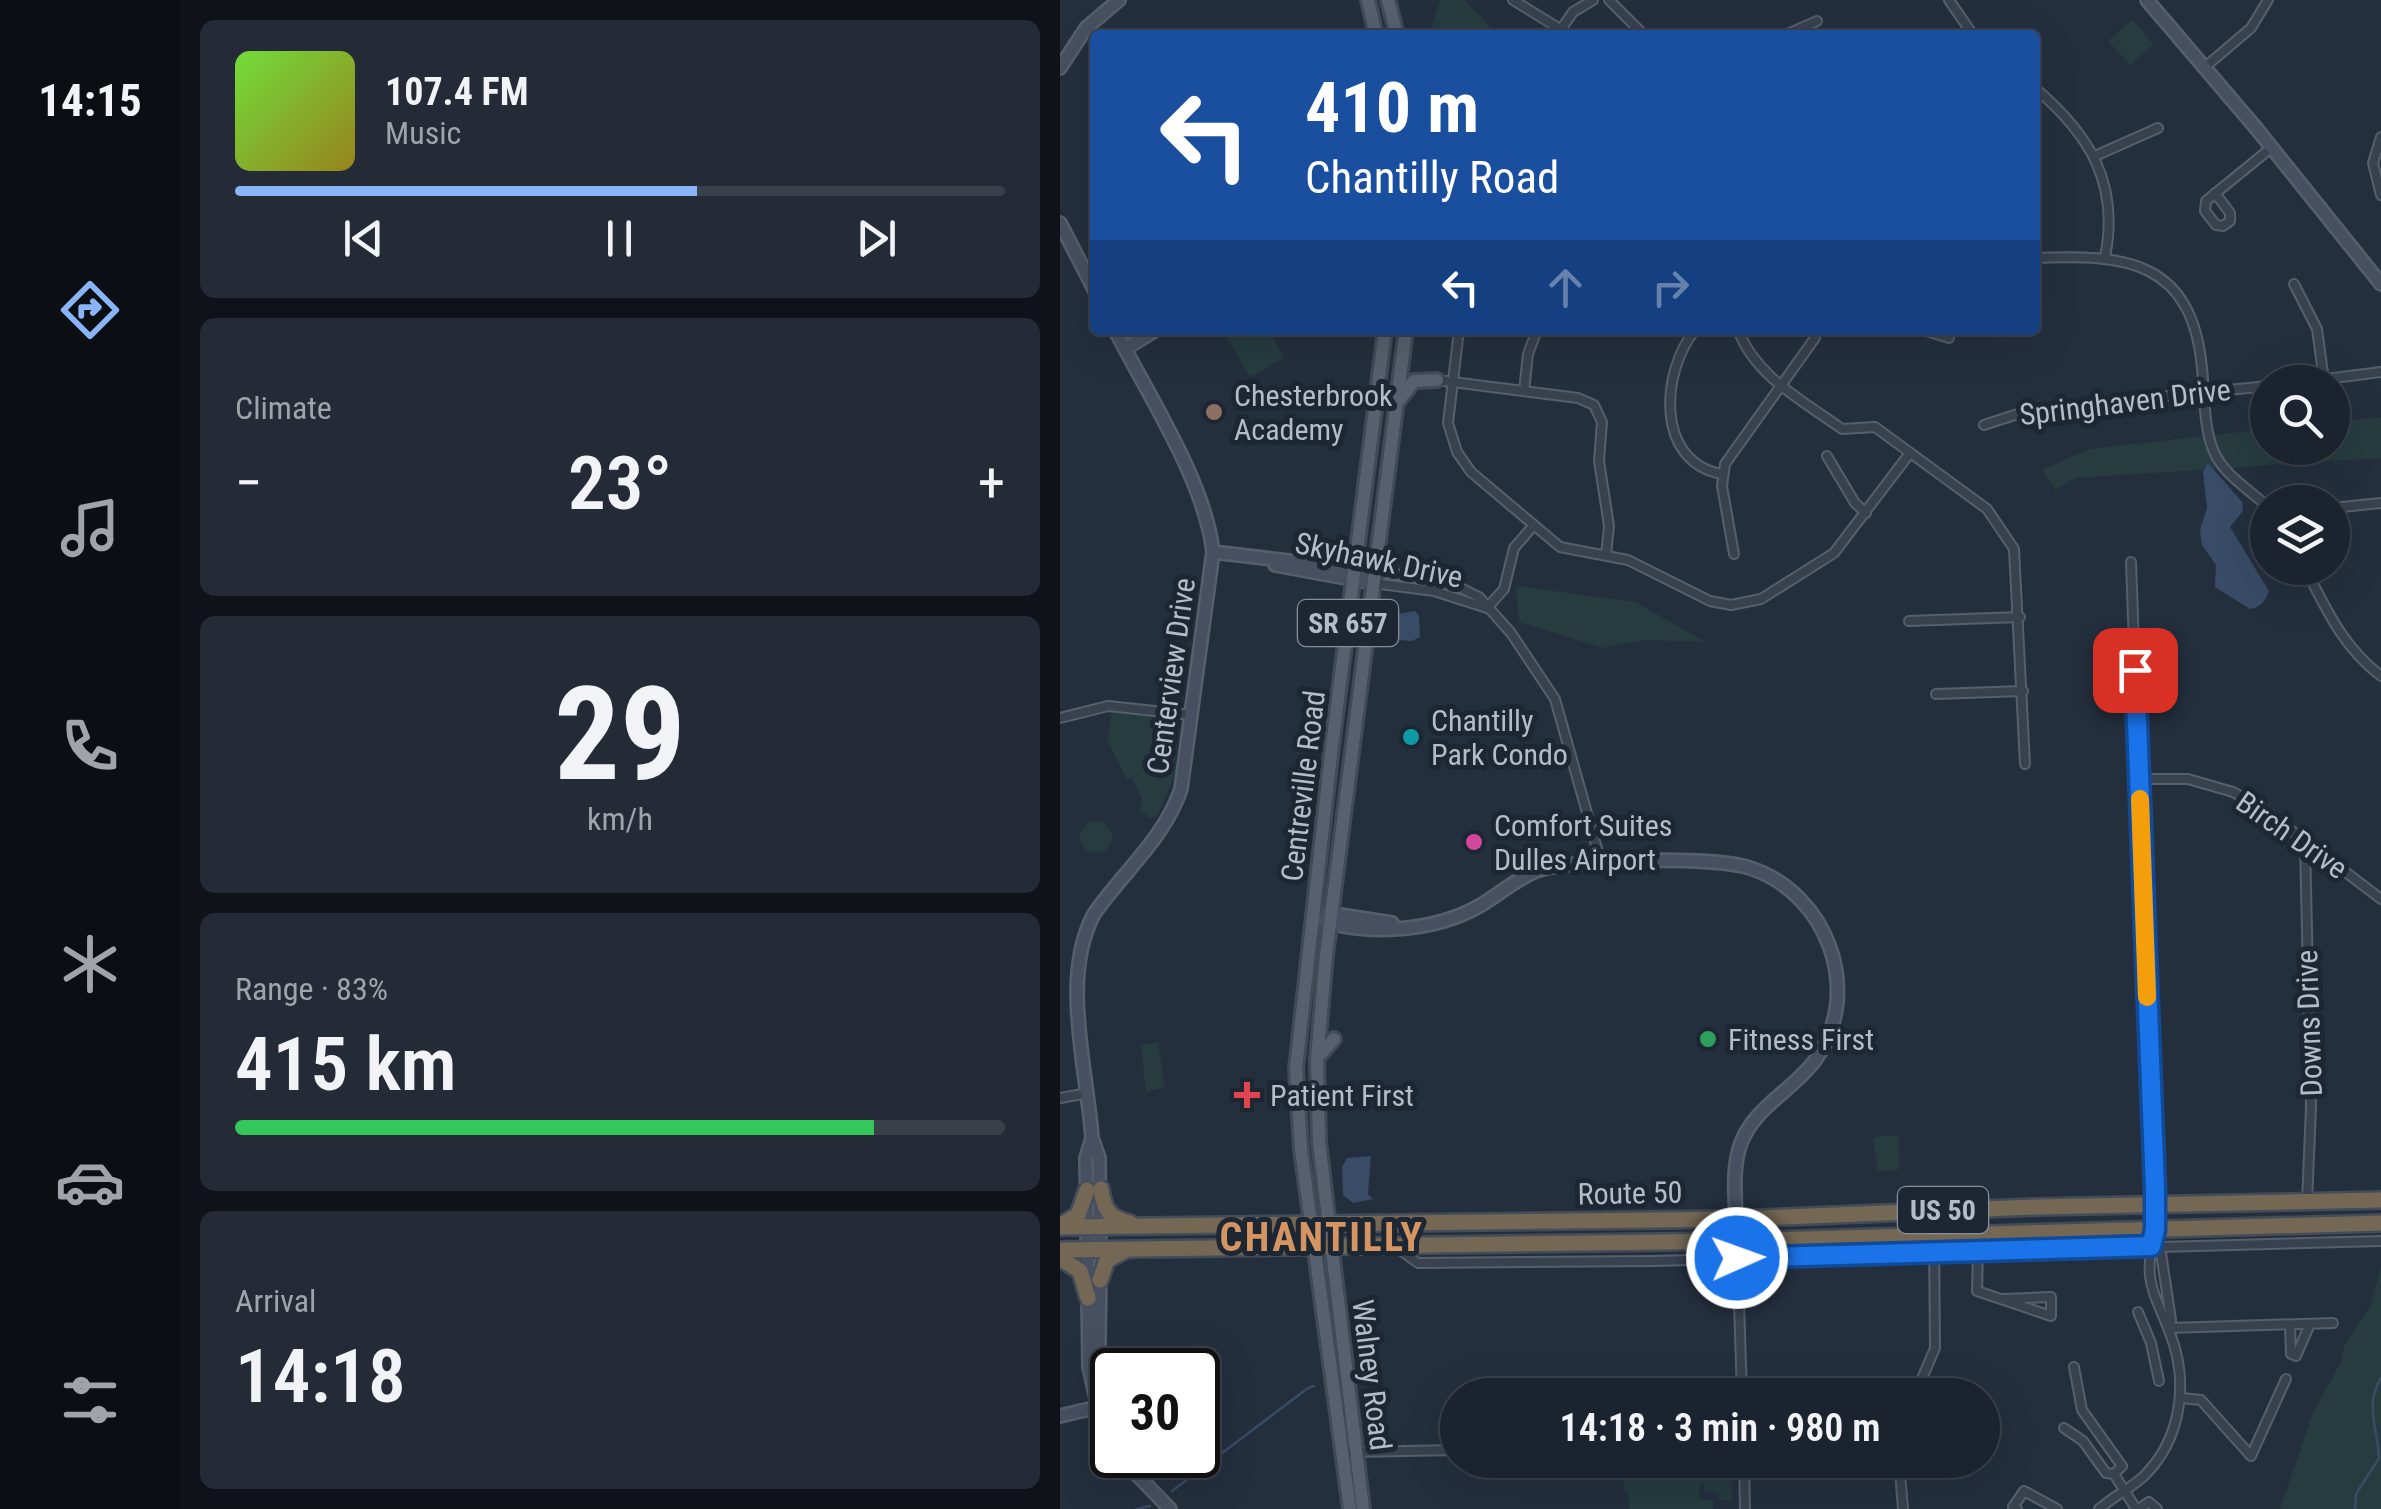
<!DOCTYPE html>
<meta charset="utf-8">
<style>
:root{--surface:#1b232e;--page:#242b36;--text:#f1f3f6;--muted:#a0a4aa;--line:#39404a;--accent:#8ab4f8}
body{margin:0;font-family:"Roboto Condensed",sans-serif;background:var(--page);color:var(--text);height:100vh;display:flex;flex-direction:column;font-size:38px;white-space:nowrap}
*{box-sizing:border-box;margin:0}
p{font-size:32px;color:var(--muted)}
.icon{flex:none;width:55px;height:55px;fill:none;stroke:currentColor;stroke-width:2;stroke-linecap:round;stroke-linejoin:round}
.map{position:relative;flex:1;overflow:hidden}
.drawer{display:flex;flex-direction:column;gap:20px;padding:20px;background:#0f1319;width:880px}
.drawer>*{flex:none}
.guide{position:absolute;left:30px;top:30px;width:950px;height:305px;border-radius:10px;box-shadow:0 10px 40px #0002,0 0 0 2px var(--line);background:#1a4fa0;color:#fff;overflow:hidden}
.fabs{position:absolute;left:1190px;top:365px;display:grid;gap:20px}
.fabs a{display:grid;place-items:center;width:100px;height:100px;border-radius:50%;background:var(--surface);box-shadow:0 10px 40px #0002,0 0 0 2px var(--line);font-size:50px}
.speed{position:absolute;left:30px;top:1348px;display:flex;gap:20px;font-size:50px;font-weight:700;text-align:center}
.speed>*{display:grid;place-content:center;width:130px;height:130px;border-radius:50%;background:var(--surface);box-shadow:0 10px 40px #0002,0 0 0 2px var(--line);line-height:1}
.speed .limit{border:5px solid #111;border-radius:15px;background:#fff;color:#111}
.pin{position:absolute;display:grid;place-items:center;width:85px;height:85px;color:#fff;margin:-42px;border-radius:20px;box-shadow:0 5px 15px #0006}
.me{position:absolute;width:110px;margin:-55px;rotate:88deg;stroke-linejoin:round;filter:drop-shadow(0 0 8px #0008)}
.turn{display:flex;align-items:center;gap:35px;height:210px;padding:0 50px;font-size:45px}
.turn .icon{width:130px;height:130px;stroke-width:2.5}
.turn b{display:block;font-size:70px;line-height:85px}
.lanes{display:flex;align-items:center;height:95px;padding:0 50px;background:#0003;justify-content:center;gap:50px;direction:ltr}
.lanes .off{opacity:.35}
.big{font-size:75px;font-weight:600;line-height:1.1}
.drawer .widget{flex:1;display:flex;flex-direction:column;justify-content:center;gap:15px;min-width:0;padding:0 35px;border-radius:15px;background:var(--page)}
.drawer .dial{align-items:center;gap:0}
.dial b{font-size:130px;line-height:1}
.song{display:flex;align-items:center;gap:30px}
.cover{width:120px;height:120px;border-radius:15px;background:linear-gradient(135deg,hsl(100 70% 55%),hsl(50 70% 35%))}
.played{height:10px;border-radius:5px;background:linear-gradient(90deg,var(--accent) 60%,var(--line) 60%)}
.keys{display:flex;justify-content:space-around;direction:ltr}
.heat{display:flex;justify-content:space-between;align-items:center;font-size:55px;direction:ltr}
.charge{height:15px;border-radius:8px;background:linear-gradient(90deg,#34c759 83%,var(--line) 0)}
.trip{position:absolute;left:380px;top:1378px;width:560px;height:100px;border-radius:50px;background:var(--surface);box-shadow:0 10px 40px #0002,0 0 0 2px var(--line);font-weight:600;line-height:100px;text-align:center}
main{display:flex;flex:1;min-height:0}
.dock{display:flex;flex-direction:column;width:180px;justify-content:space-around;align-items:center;background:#0b0e12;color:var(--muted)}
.dock .icon{width:70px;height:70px}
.dock .current{color:var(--accent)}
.dock b{font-size:45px;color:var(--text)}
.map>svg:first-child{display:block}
</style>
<main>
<nav class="dock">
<b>14:15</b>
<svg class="icon current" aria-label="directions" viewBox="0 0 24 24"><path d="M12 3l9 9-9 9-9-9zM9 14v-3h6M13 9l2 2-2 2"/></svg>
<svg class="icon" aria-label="music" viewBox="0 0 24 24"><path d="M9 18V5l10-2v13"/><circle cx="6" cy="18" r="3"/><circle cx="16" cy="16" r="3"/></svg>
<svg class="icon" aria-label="phone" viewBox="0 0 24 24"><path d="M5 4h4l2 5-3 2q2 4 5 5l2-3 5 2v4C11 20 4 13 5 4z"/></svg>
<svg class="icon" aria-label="climate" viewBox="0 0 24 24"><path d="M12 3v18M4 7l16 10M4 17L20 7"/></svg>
<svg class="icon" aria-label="car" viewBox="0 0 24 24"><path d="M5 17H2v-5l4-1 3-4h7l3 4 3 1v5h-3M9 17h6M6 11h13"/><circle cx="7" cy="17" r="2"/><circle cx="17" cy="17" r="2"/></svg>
<svg class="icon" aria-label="filters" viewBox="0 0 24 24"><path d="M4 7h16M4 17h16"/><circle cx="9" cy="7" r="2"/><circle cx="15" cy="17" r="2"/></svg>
</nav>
<section class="drawer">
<div class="widget">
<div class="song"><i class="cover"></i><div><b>107.4 FM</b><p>Music</p></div></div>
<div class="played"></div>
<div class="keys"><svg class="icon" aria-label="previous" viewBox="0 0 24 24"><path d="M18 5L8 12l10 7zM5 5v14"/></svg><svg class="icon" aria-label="pause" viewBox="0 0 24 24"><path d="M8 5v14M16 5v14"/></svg><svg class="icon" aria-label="next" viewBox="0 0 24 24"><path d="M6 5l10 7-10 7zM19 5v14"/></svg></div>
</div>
<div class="widget"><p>Climate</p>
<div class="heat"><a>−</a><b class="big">23°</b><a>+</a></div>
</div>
<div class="widget dial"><b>29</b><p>km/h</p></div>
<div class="widget"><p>Range · 83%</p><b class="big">415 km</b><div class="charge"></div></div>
<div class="widget"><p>Arrival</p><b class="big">14:18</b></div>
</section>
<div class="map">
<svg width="1321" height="1509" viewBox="0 0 1321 1509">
<rect width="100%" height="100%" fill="#242f3e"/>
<!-- green -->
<g fill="#263c3f">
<polygon points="380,0 404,0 438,35 376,35 372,27"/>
<polygon points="1072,20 1094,44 1070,65 1048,41"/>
<polygon points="163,330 209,330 224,358 190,377"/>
<polygon points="1321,417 1321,458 1017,478 995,490 982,470 1029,449 1207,429 1208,448 1272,448 1273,422"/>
<polygon points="456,586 576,602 645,642 584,640 543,648 459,622"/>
<polygon points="52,712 110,718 119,725 114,776 97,817 89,818 80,809 82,798 71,777 67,780 47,740"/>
<circle cx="36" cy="837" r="16"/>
<polygon points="98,1042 105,1087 86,1092 81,1045"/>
<polygon points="826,1135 839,1137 840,1166 837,1170 818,1171 813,1139"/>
<polygon points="1321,1267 1321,1509 1220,1509 1253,1412 1280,1364 1285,1344 1310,1307"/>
<polygon points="563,1460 671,1460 672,1501 659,1500 659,1492 644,1491 644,1484 640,1483 639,1500 653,1500 653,1509 569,1509 569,1492 564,1491"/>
</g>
<!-- water -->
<g fill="#394c67">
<path d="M1148,463L1182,502L1183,511L1170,527L1209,591C1204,602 1201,607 1190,609L1155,587L1156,565L1142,545L1140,530L1147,508L1143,472Z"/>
<polygon points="355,611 359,616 360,637 352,641 338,640 335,637 338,614"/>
<polygon points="311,1156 308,1194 313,1199 293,1203 283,1195 282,1167 287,1158"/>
</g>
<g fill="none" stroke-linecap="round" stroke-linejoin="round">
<!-- stream -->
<g stroke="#394c67" stroke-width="2.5">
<polyline points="112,1491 248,1388 254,1386"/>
<polyline points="77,1509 90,1506"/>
<path d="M1295,1509L1296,1494L1319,1458C1318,1429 1304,1405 1321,1378"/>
</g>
<defs>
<g id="street">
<polyline points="453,0 500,29"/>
<polyline points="549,0 584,35"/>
<polyline points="889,0 913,35"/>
<polyline points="497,35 513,12 533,0"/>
<polyline points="725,35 757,21"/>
<polyline points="1145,67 1191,28 1208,0"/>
<path d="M975,88C1029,134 1060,183 1045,257"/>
<polyline points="1321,137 1313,163 1321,195"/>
<polyline points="1035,156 1098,128"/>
<polyline points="1155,193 1170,213 1170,221 1163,226 1156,225 1145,211 1146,201 1211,148"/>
<path d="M975,258C1065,254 1132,260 1142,368C1145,394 1143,427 1154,452C1164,475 1190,490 1208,507"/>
<polyline points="1234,284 1257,329 1264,380"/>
<polyline points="399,330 388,423 397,452 411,472 500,547 568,560 650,601 671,605 701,599 774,553 850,453"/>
<path d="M635,330C601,372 595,461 661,474"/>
<path d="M678,330C696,377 742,400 782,429L815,427L927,509L954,549L965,764"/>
<polyline points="863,330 889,338"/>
<polyline points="377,380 518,398 534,405 542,422 539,461 549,526 546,555"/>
<polyline points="1242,382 1321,372"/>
<polyline points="464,391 468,354 477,330"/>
<polyline points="924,425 970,410 1208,386"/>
<polyline points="767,456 795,503 806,513"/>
<polyline points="1272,508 1321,503"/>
<polyline points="674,554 662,486 665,464 755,338"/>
<polyline points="1071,562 1095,1227"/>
<path d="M1245,568C1266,609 1283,647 1321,676"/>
<polyline points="315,571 379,581 403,589 419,597 451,633 495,699 538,852 535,863"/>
<polyline points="313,583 374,591 427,608"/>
<polyline points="427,608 444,589 454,548 474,525"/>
<polyline points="849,621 960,617"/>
<polyline points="876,694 963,691"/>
<polyline points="0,718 48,706 132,715"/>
<polyline points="1079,779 1128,779 1173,792 1203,809 1321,899"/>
<polyline points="1245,843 1251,1107 1247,1202"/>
<polyline points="0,1098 28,1093"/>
<polyline points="677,1241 682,1395"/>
<polyline points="1100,1246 1111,1320 1109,1328 1273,1323"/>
<polyline points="336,1247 358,1263 594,1261 1321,1241"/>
<polyline points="918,1251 917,1291 991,1316 991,1297 943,1299"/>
<polyline points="1078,1312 1091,1343 1099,1381"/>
<polyline points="1230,1325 1231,1354 1236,1356 1250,1324"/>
<polyline points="1014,1367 1022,1410 1062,1466 1054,1474"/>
<polyline points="855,1395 875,1348 874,1236"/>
<polyline points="1121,1398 1141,1400 1191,1456 1226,1379"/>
<polyline points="1004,1428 1023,1441 1046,1473 1054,1474 1076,1509"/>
<polyline points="292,1452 398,1450"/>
<polyline points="684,1460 685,1509"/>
<polyline points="839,1460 843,1509"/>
<polyline points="957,1509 953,1507 964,1491 997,1509"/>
<path d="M1039,1509C1053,1497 1069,1489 1083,1477C1122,1439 1129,1382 1110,1333C1092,1287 1083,1282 1095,1229"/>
<polyline points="1079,1509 1089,1502 1097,1509"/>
</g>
<g id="secondary">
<polyline points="1087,0 1196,128 1321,284"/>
<polyline points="0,68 26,28 59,0"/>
<polyline points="0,223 35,291"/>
<polyline points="65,349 96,330"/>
<polyline points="153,552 315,571"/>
<polyline points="215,565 313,583"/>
<polyline points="267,913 332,923"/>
<path d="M252,916C301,938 375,932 421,905C441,893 457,878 479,870C515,859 655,856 690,868C767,893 804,991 756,1059C734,1090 695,1106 681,1143C670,1172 677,1211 677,1241"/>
<polyline points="32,1138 26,1158 29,1367 38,1407 52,1446"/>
<path d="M40,1256L39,1158L32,1138C27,1068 0,977 34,914C63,872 104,839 121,789L153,552C145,481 88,395 55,330"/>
<polyline points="38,1407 40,1274"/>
<polyline points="0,1416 38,1407"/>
<polyline points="58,1455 110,1509"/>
</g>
<g id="primary">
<polyline points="308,0 316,35"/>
<polyline points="328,0 337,35"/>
<polyline points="339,400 354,381 377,380"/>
<polyline points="258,1057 274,1039"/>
<polyline points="290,1509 241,1149 236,1068 272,746 325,330"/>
<polyline points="303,1509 259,1142 257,1059 266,955 346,330"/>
</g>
<g id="highway">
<path d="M41,1189C44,1210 49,1218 70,1223"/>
<polyline points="1,1225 18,1215 27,1190"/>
<polyline points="0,1227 677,1219 975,1207 1321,1200"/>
<polyline points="0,1250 677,1241 1321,1223"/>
<polyline points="0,1258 20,1271 28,1298"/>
<polyline points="40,1280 47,1260 64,1251"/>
</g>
</defs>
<!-- street casing -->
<use href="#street" stroke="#565f6c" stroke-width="12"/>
<!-- secondary casing -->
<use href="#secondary" stroke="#565f6c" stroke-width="16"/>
<!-- primary casing -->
<use href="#primary" stroke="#414a57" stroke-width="18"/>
<!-- highway casing -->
<use href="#highway" stroke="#434c59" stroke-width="20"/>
<!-- street -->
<use href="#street" stroke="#38414e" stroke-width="8"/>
<!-- secondary -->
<use href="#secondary" stroke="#465061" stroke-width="11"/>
<!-- primary -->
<use href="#primary" stroke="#56606e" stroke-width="12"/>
<!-- highway -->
<use href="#highway" stroke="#746855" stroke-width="15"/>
</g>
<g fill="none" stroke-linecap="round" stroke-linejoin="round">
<defs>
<polyline id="route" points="677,1258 1091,1246 1095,1230 1095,1188 1075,670"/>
</defs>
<!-- route casing -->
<use href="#route" stroke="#114b97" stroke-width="25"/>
<!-- route -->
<use href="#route" stroke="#1a73e8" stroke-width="18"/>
<!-- slow -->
<polyline stroke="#f59e0b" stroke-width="18" points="1080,799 1087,997"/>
</g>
<!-- markers -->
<circle fill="#8d6e63" stroke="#1d2633" stroke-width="4" cx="154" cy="412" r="10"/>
<circle fill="#0f9aa8" stroke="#1d2633" stroke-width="4" cx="351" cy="737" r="10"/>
<circle fill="#d1479c" stroke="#1d2633" stroke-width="4" cx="414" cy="842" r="10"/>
<circle fill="#2e9e5b" stroke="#1d2633" stroke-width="4" cx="648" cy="1039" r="10"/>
<path fill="#e0444e" stroke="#1d2633" stroke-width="4" d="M182 1080h10v10h10v10h-10v10h-10v-10h-10v-10h10z"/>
<g text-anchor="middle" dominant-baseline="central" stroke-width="10" stroke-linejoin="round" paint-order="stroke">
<!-- shield labels -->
<g fill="#1d2633" stroke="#878f9c" stroke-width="2.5">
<rect x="238" y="600" width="100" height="46" rx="8"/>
<rect x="838" y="1187" width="90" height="46" rx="8"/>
</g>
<g font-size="28" font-weight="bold" fill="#b4bcc9">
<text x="288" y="623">SR 657</text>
<text x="883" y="1210">US 50</text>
</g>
<!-- poi labels -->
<g font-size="30" fill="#b4bcc9" stroke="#1d2633" text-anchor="start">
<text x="174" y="395">Chesterbrook<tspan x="174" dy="34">Academy</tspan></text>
<text x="371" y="720">Chantilly<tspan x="371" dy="34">Park Condo</tspan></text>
<text x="434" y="825">Comfort Suites<tspan x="434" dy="34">Dulles Airport</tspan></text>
<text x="668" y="1039">Fitness First</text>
<text x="210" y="1095">Patient First</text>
</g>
<!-- street labels -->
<g font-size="30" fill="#b4bcc9" stroke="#1d2633">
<text transform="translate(1065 402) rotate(-7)">Springhaven Drive</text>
<text transform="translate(319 560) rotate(12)">Skyhawk Drive</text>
<text transform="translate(111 676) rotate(-82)">Centerview Drive</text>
<text transform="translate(243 786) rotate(-83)">Centreville Road</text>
<text transform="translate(1232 835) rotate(35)">Birch Drive</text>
<text transform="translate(1249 1023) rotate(-92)">Downs Drive</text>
<text transform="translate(570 1193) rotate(-1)">Route 50</text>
<text transform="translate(312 1375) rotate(83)">Walney Road</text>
</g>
<!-- district labels -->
<g font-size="40" font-weight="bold" letter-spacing="2.5" fill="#d59563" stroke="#1d2633">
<text x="262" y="1237">CHANTILLY</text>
</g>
</g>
</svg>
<div class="fabs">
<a><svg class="icon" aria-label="search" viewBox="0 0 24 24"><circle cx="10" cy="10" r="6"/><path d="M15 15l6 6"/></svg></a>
<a><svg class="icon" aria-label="layers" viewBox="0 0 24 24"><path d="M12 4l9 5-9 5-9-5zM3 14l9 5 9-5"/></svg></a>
</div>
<div class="speed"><div class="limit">30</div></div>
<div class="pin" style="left:1075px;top:670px;background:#d93025"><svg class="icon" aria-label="arrive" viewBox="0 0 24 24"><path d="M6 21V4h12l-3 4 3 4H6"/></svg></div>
<svg class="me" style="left:677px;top:1258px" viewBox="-20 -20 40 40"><circle r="17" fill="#1a73e8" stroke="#fff" stroke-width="3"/><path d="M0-11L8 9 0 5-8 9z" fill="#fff"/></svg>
<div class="trip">14:18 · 3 min · 980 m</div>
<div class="guide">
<div class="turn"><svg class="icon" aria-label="left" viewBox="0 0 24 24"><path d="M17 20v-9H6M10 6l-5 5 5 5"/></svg><div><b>410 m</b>Chantilly Road</div></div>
<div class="lanes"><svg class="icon" aria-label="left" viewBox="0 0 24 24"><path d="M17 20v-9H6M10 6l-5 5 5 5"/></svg><svg class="icon off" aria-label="ahead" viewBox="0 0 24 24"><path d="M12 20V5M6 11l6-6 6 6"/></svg><svg class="icon off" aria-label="right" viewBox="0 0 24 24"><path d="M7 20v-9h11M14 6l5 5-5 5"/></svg></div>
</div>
</div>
</main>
